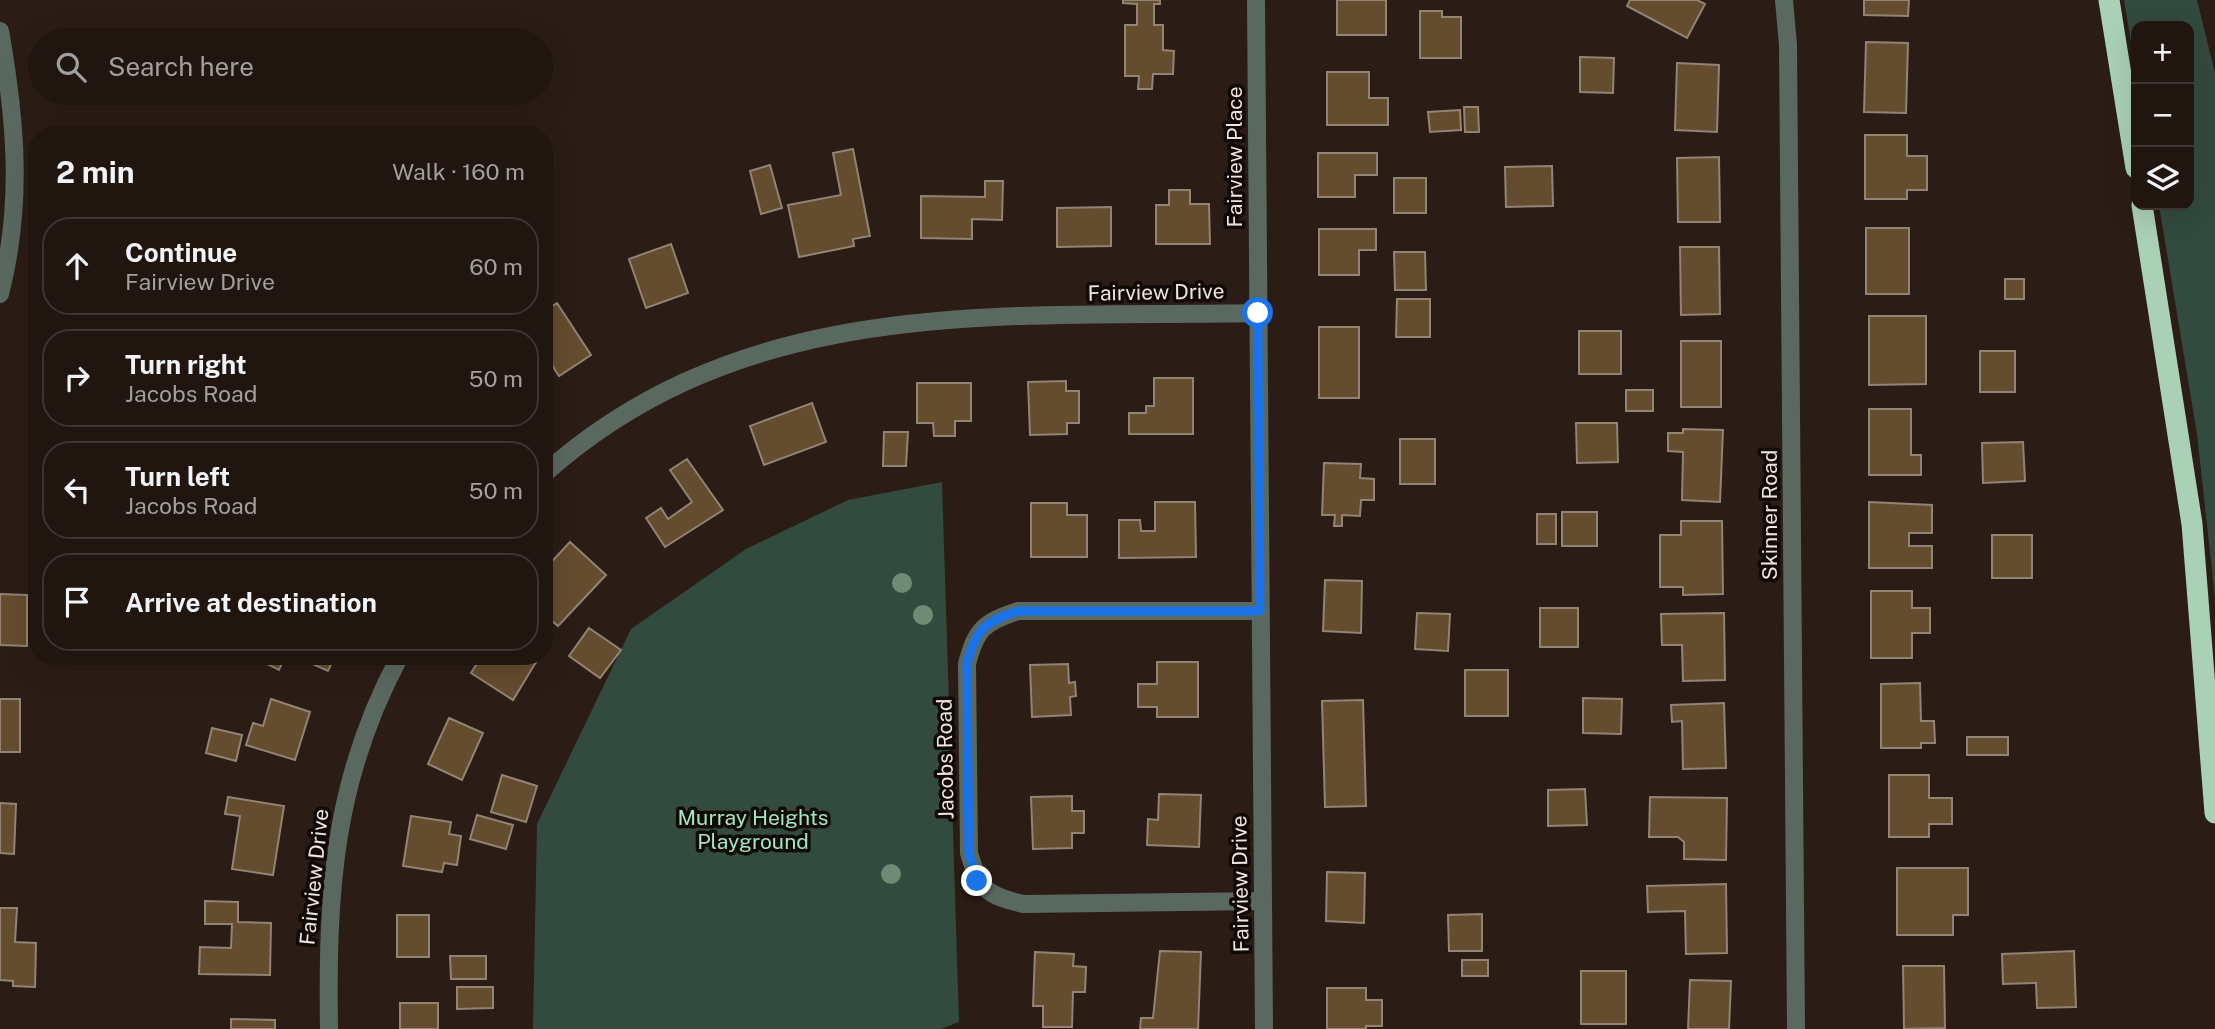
<!DOCTYPE html>
<meta charset="utf-8">
<style>
body{margin:0;font-family:"Public Sans",sans-serif;background:#291e19;color:#f1f3f6}
.controls{position:absolute;right:21px;top:21px;display:grid;overflow:hidden;border-radius:14px;box-shadow:0 7px 28px #0002}
.controls button{width:63px;height:63px;display:grid;place-items:center;padding:0;border:0;border-bottom:2px solid #3e3430;background:#211510;color:#f1f3f6;font:35px sans-serif}
.stop{position:absolute;width:21px;height:21px;margin:-16px;border:5px solid #1a73e8;border-radius:50%;background:#fff}
.stop.end{background:#1a73e8;border-color:#fff;box-shadow:0 2px 7px #0008}
.list{margin:0;padding:0;list-style:none}
h2{display:flex;justify-content:space-between;align-items:center;height:91px;margin:0;padding:0 28px;font-size:30px}
h2 small{font-size:23px;font-weight:400;color:#a29f9f}
.list li{display:grid;grid-template-columns:46px 1fr auto;gap:21px;align-items:center;box-sizing:border-box;height:98px;margin:0 14px 14px;padding:0 14px;border:2px solid #3e3430;border-radius:28px}
.list b{display:block;font-size:26px;white-space:nowrap}
.list p{margin:0;font-size:23px;white-space:nowrap;color:#a29f9f}
.list em{font-size:23px;font-style:normal;color:#a29f9f}
.icon{flex:none;width:38px;height:38px;fill:none;stroke:currentColor;stroke-width:2;stroke-linecap:round;stroke-linejoin:round}
.map{position:relative;flex:none;width:2215px;height:1029px;overflow:hidden}
.search{position:absolute;background:#211510;box-shadow:0 7px 28px #0002;left:28px;top:28px;width:525px;height:77px;display:flex;align-items:center;gap:18px;box-sizing:border-box;padding:0 24px;border-radius:38px;color:#a29f9f;font-size:26px}
.panel{position:absolute;background:#211510;box-shadow:0 7px 28px #0002;left:28px;top:126px;width:525px;height:539px;border-radius:28px}
.map>svg:first-child{display:block}
.green{fill:#324b3e}
.building{fill:#644c2f;stroke:#918474;stroke-width:2}
.lines{fill:none;stroke-linecap:round;stroke-linejoin:round}
.street{stroke:#5a695f;stroke-width:18}
.highway{stroke:#aad0b6;stroke-width:21}
.tree{fill:#6d8b75}
.route{stroke:#1a73e8;stroke-width:9}
.labels{text-anchor:middle;dominant-baseline:central;stroke-width:7;stroke-linejoin:round;paint-order:stroke}
.street-label{font-size:21px;fill:#f0e4e0;stroke:#100906}
.park-label{font-size:21px;fill:#a2e6c3;stroke:#100906}
</style>
<div class="map">
<svg width="2215" height="1029" viewBox="0 0 2215 1029">
<rect width="100%" height="100%" fill="#2c1c16"/>
<path class="green" d="M2124,0H2197L2215,73V598L2197,434L2159,205H2189V26H2136V71Z
M942,482L959,1022L941,1029H533L537,824L631,629L746,549L848,500Z"/>
<path class="building" d="M1123,0H1160V4H1154V25H1163V50L1174,51L1173,74H1153L1152,89H1138L1139,76H1125V25H1137V4L1123,3Z
M1337,0H1386V35H1337Z
M1630,0H1697L1705,4L1687,38L1627,6Z
M1864,0H1909L1908,16L1864,15Z
M1420,11H1442V17H1461V58H1420Z
M1866,42L1908,43L1906,113L1864,112Z
M1580,57L1614,58L1613,93L1580,92Z
M1677,63L1719,65L1717,132L1675,130Z
M1327,72H1369V98H1388V125H1327Z
M1464,107H1478L1479,132H1465Z
M1460,110L1461,130L1430,132L1428,112Z
M1865,135H1907V156H1927V190H1907V199H1865Z
M853,149L870,236L853,239L854,246L799,257L788,205L841,195L833,153Z
M1318,153H1377V175H1355V197H1318Z
M1719,157L1720,222H1678L1677,158Z
M770,165L782,208L761,214L750,171Z
M1552,166L1553,206L1506,207L1505,167Z
M1394,178H1426V213H1394Z
M985,181H1003L1002,220L972,219V239L921,238V196L985,197Z
M1169,190H1190V204H1209L1210,244H1156V205H1169Z
M1111,207V246L1057,247V208Z
M1866,228H1909V294H1866Z
M1319,229H1376V250H1359V275H1319Z
M671,244L688,293L646,308L629,259Z
M1680,247H1719L1720,314L1681,315Z
M1394,252H1425L1426,290H1395Z
M2005,279H2024V299H2005Z
M1397,299H1430V337H1396Z
M557,303L591,355L559,376L550,362L544,366V311Z
M1869,316H1926V384L1869,385Z
M1319,327H1359V398H1319Z
M1579,331H1621V374H1579Z
M1681,341H1721V407H1681Z
M1980,351H2015V392H1980Z
M1154,378H1193V434H1129V413H1146V406H1154Z
M1066,381V391H1079V423H1067V434L1030,435L1028,382Z
M917,383H971V421H955V436H934L933,423H917Z
M1626,390H1653V411H1626Z
M812,403L826,442L764,465L750,426Z
M1869,409H1911V455H1921V475H1869Z
M1576,423H1617L1618,462L1577,463Z
M1683,429L1723,430L1720,502L1682,500L1683,452L1668,451V433H1683Z
M884,432H908L906,466H883Z
M1400,439H1435V484H1400Z
M2023,442L2025,481L1983,483L1982,443Z
M687,459L723,510L665,547L646,518L661,508L668,519L692,502L670,470Z
M1324,463L1361,464L1360,478L1374,479V500H1361L1360,516L1342,515V526H1334L1335,515H1322Z
M1155,502H1195L1196,557L1119,558V520H1140L1141,531H1155Z
M1869,502L1932,505V533H1909V546H1932V568H1869Z
M1031,503H1067V515H1087V557H1031Z
M1562,512H1597V546H1562Z
M1537,514H1556V544H1537Z
M1681,521H1722L1723,594L1683,595V587H1660V535H1681Z
M1992,535H2032V578H1992Z
M570,542L606,575L558,626L544,614V570Z
M1325,580L1362,581L1361,633L1323,631Z
M1871,591H1912V608H1930V633H1912V658H1871Z
M0,594L27,595V646L0,645Z
M1540,608H1578V647H1540Z
M1417,613L1450,614L1448,651L1415,649Z
M1724,613L1725,680L1683,681L1682,645H1662L1661,614Z
M589,628L621,650L600,678L569,656Z
M251,656H285L279,670Z
M295,656H335L328,671Z
M482,656H526L536,662L513,700L471,673Z
M1157,662H1198V717H1157V707H1138V684H1157Z
M1068,664L1069,683L1075,682L1076,696L1070,697L1071,715L1032,717L1030,665Z
M1465,670H1508V716H1465Z
M1920,683L1921,721H1934L1935,743H1921V748H1881V684Z
M1583,698L1622,699L1621,734L1583,733Z
M0,699H20V752H0Z
M271,699L310,712L295,760L246,745L253,723L263,726Z
M1363,700L1366,806L1325,807L1322,701Z
M1724,703L1726,768L1683,769L1682,721L1672,722L1671,705Z
M449,718L483,733L462,780L428,764Z
M212,728L242,735L236,761L206,753Z
M1967,737H2008V755H1967Z
M502,775L537,786L526,822L491,812Z
M1889,775H1929V798H1952V824H1929V837H1889Z
M1585,789L1587,825L1548,826V790Z
M1159,794L1201,795L1199,847L1147,845L1148,819L1158,820Z
M1072,796V811H1084V833H1072V848L1033,849L1031,797Z
M228,797L284,806L273,875L232,869L240,816L225,814Z
M1650,797L1727,798L1726,860L1684,859V842L1678,837H1649Z
M0,803L16,804L14,854L0,853Z
M477,815L513,825L506,849L470,839Z
M411,816L451,822L449,834L461,836L457,865L444,863L442,872L403,866Z
M1897,868H1968V915H1953V935H1897Z
M1327,872L1365,873L1364,923L1326,921Z
M1726,884L1727,953L1686,954L1685,911L1648,912L1647,886Z
M205,901L238,902V922L271,923L270,975L199,974L200,947L231,948L232,924H205Z
M0,908H17L15,942L36,943L35,987L13,986V981L0,980Z
M1482,914V951H1449L1448,915Z
M397,915H429V957H397Z
M1160,951L1201,952L1198,1029H1140L1141,1018H1153Z
M2074,951L2076,1007L2037,1008L2036,983L2003,984L2002,954Z
M1035,952L1074,954L1073,966L1086,967L1085,992H1073L1072,1027H1043V1006H1033Z
M450,956H486V979H451Z
M1462,960H1488V976H1462Z
M1903,966H1944L1945,1028L1904,1029Z
M1581,971H1626V1024H1581Z
M1690,980L1731,981L1729,1029H1688Z
M457,987H493V1008L457,1009Z
M1327,988H1366V1000H1382V1026H1366V1029H1327Z
M400,1003H438V1029H400Z
M231,1019L275,1020V1029H231Z"/>
<g class="lines">
<path class="street" d="M1256,0L1264,1029
M1784,0L1788,45L1796,1029
M0,31C16,121 23,204 0,294
M544,474C748,292 1004,318 1258,313
M1260,611H1018C984,622 976,629 967,664L969,853C980,890 986,895 1023,904L1263,901
M329,1029C327,892 333,780 400,656"/>
<path class="highway" d="M2109,0L2136,168
M2142,205L2192,524L2215,813"/>
</g>
<g class="tree">
<circle cx="902" cy="583" r="10"/>
<circle cx="923" cy="615" r="10"/>
<circle cx="891" cy="874" r="10"/>
</g>
<g class="lines">
<path class="route" d="M977,881L969,853L967,664C976,629 984,622 1018,611H1260L1258,313"/>
</g>
<g class="labels">
<g class="street-label">
<text transform="translate(1234 157) rotate(-90)">Fairview Place</text>
<text transform="translate(1156 292) rotate(-1)">Fairview Drive</text>
<text transform="translate(1769 515) rotate(-90)">Skinner Road</text>
<text transform="translate(945 759) rotate(-91)">Jacobs Road</text>
<text transform="translate(314 877) rotate(-84)">Fairview Drive</text>
<text transform="translate(1240 884) rotate(-91)">Fairview Drive</text>
</g>
<g class="park-label">
<text x="753" y="817">Murray Heights<tspan x="753" dy="24">Playground</tspan></text>
</g>
</g>
</svg>
<div class="controls">
<button>+</button>
<button>−</button>
<button><svg class="icon" aria-label="layers" viewBox="0 0 24 24"><path d="M12 4l9 5-9 5-9-5zM3 14l9 5 9-5"/></svg></button>
</div>
<div class="stop" style="left:1258px;top:313px"></div>
<div class="stop end" style="left:977px;top:881px"></div>
<div class="search"><svg class="icon" aria-label="search" viewBox="0 0 24 24"><circle cx="10" cy="10" r="6"/><path d="M15 15l6 6"/></svg>Search here</div>
<section class="panel">
<h2>2 min<small>Walk · 160 m</small></h2>
<ul class="list">
<li><svg class="icon" aria-label="ahead" viewBox="0 0 24 24"><path d="M12 20V5M6 11l6-6 6 6"/></svg><div><b>Continue</b><p>Fairview Drive</p></div><em>60 m</em></li>
<li><svg class="icon" aria-label="right" viewBox="0 0 24 24"><path d="M7 20v-9h11M14 6l5 5-5 5"/></svg><div><b>Turn right</b><p>Jacobs Road</p></div><em>50 m</em></li>
<li><svg class="icon" aria-label="left" viewBox="0 0 24 24"><path d="M17 20v-9H6M10 6l-5 5 5 5"/></svg><div><b>Turn left</b><p>Jacobs Road</p></div><em>50 m</em></li>
<li><svg class="icon" aria-label="arrive" viewBox="0 0 24 24"><path d="M6 21V4h12l-3 4 3 4H6"/></svg><div><b>Arrive at destination</b></div></li>
</ul>
</section>
</div>
